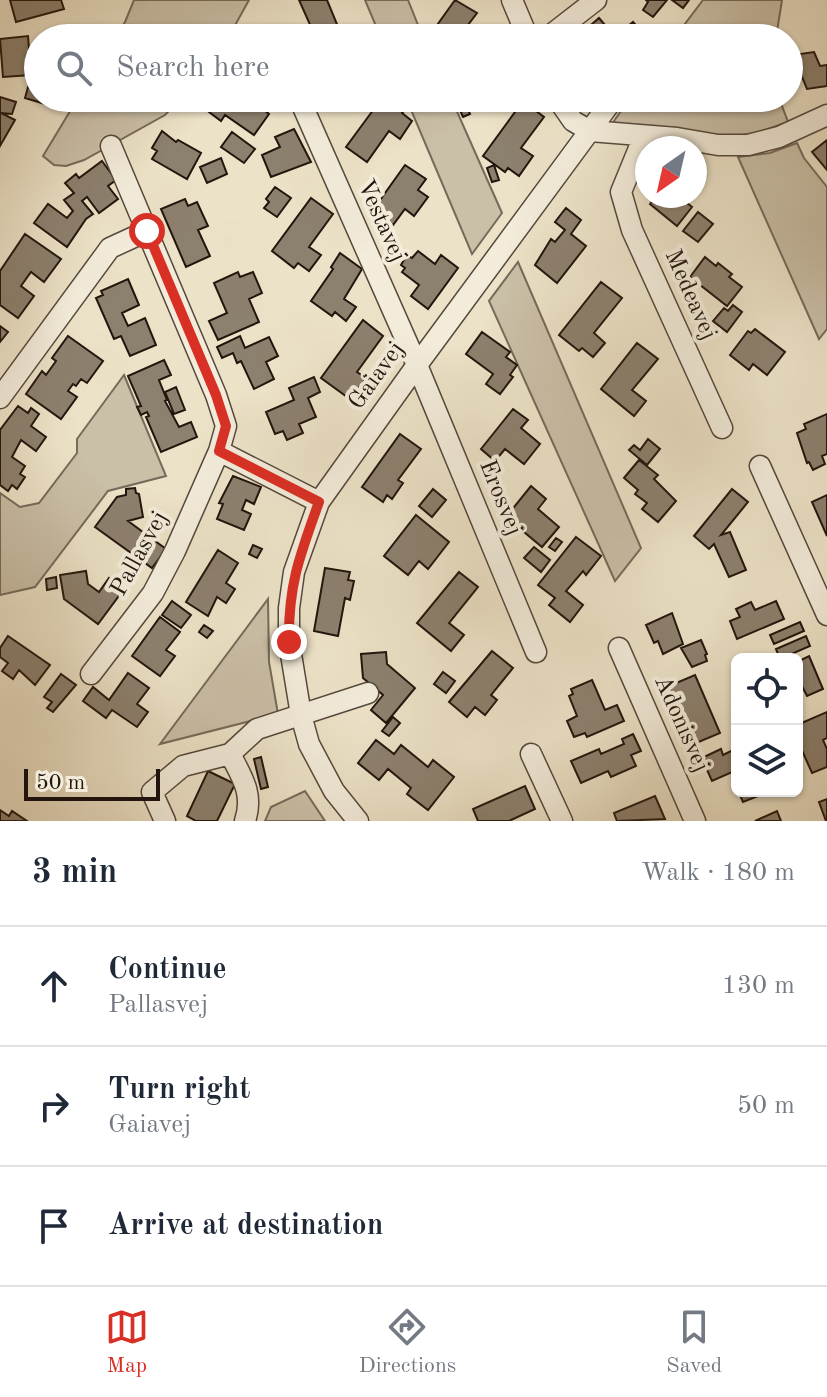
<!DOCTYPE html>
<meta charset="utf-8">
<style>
body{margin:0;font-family:"Old Standard TT",serif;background:#f6f6f7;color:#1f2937}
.controls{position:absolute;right:24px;bottom:24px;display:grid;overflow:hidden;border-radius:12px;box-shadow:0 2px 6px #0004}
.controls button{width:72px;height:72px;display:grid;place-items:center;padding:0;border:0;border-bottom:2px solid #e0e1e3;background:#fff;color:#1f2937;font:40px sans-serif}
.compass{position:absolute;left:635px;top:136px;width:72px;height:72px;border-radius:50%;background:#fff;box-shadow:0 2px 6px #0004;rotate:214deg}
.scale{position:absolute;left:24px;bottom:20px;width:136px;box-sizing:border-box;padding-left:8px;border:4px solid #23150d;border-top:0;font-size:22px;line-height:28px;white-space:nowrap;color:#23150d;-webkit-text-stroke:6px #f3ecdb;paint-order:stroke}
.stop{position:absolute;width:24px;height:24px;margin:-18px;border:6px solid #d93025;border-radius:50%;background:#fff}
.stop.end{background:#d93025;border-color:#fff;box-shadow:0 2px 8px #0008}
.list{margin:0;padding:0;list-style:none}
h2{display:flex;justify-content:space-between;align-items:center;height:104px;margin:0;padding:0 32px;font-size:34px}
h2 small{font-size:26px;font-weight:400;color:#747a83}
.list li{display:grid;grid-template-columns:52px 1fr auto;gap:24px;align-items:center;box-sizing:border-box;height:120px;padding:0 32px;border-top:2px solid #e0e1e3}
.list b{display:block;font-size:30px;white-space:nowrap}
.list p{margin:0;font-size:26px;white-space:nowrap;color:#747a83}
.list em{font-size:26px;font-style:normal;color:#747a83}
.icon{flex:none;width:44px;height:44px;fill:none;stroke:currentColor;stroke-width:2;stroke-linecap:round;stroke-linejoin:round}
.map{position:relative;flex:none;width:827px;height:821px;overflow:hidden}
.search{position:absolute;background:#fff;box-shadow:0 2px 6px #0004;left:24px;right:24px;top:24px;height:88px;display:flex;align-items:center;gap:20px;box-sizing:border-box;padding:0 28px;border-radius:44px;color:#747a83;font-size:30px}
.sheet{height:464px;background:#fff}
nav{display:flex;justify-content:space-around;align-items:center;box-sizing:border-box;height:112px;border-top:2px solid #e0e1e3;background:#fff;font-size:22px;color:#747a83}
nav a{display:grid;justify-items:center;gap:4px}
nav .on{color:#d93025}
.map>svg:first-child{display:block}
.green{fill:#cabfa7;stroke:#766a5a;stroke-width:2}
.building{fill:#8c806e;stroke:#23150d;stroke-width:2}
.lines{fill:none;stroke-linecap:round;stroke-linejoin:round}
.minor-casing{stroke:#55483c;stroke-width:23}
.minor{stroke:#f3ecdb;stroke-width:20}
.route{stroke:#d93025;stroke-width:10}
.labels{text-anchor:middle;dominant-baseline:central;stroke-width:8;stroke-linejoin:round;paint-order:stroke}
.street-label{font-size:24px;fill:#23150d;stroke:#f3ecdb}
</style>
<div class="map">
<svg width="827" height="821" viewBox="0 0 827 821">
<rect width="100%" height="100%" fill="#ece2c7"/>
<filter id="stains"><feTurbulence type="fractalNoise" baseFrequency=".0025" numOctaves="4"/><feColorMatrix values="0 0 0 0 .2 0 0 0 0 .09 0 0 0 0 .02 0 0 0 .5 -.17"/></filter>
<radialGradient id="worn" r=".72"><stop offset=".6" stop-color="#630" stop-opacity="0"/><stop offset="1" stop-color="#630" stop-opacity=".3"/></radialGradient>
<path class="green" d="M134,0H249L228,38H115L125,22Z
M365,0H408L418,25L409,38H381Z
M703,0H782L776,38H671L678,33Z
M78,98H181L165,115L84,160L66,166L54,165L43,156Z
M406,98H451L502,213L472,254Z
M608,98H779L788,122L756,133L726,137L671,127H640L612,124L623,108Z
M797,143L804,158L827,187V329L819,339L738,157L770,153Z
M518,262L641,548L615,581L489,301Z
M124,375L166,476L108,491L35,587L0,595V493L20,507L39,503L77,453V439Z
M268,599L269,662L278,714L160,744Z
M305,791L325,821H265L271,807Z"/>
<path class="building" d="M10,0H61L64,9L16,22Z
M299,0H327L341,34L330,38H316Z
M455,0L477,13L465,29L474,35L471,38H435L430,35Z
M646,0H667L653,17L643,10L648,2Z
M672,0H689L683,8Z
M599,18L615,37L633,22L647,38H576Z
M362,30L373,38H356Z
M28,36L31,75L3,77L0,39Z
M814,52L820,66L827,65V86L807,89L793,55Z
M28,87L38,91V98H47L45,104L25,98Z
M0,97L16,102L12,114L1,113L15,120L0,146Z
M218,98H249L269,114L254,135L225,115L221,121L209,112Z
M382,98L404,111L402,113L412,121L400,139L389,131L367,162L346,147Z
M461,98H485L480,105L471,98L468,103Z
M493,98H512L506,107Z
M523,101L544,117L521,148L533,156L519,176L508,168L505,172L483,156Z
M466,105L470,114L463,117L459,108Z
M294,129L311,162L271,177L262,155L280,147L275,137Z
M162,131L176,142L178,140L201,153L187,179L152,159L157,151L152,148Z
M232,132L255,149L244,163L221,147Z
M827,140V170L812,152Z
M221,158L227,174L207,183L200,167Z
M102,161L116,180L108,186L118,199L99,213L87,197L82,201L93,214L86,219L67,247L34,223L48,204L67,218L73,211L64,200L74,193L65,183L76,174L79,178Z
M405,165L426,179L418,190L428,197L414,216L405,209L393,225L373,210Z
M494,165L499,180L492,182L487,168Z
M275,187L291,198L277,217L264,208L269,202L266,199Z
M656,196H678L692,207L677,226L650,204Z
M311,198L333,214L309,247L321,255L309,271L298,263L294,268L272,251Z
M185,199L188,206L197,202L208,226L198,230L210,256L186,267L161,209Z
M566,208L581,220L571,234L586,246L557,283L535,265L551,239L555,242L565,230L555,222Z
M698,212L713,224L698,242L683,231Z
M25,234L61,259L44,282L31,272L21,286L34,296L18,318L0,305V271Z
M418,251L435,264L441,255L458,268L428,309L411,296L419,285L402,272L405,268L401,265L407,255L412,258Z
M340,253L362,269L344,299L356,307L346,321L335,312L332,316L311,301L333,269L331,267Z
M705,257L716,266L718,263L732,274L729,277L742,287L727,306L690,277Z
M238,272L240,277L253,272L262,293L249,299L259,322L218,340L209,321L227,313L214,283Z
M128,279L139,305L122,313L128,326L145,318L156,345L130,356L121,336L114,339L96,298L103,295L101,291Z
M601,282L622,298L594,333L605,343L593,357L582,348L579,351L559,335Z
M733,305L742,312L727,332L713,321L724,308L728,311Z
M363,320L383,336L357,372L366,378L350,399L321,378Z
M0,326L8,332L0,342Z
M755,329L785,352L767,375L753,364L749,370L730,355L748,331L751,333Z
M482,332L510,352L506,357L517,365L510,375L513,377L500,394L486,384L493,374L466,354Z
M68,336L103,361L87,383L81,379L76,386L73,384L68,391L77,397L61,419L26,394L42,371L46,375L56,361L52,358Z
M240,336L245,348L269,337L278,356L266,362L274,379L254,389L241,361L237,363L233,353L222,358L217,347Z
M637,343L658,359L632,390L646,401L634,416L601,389Z
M164,360L171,375L159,380L167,400L165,401L179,427L191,422L197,437L161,452L146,417L149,416L147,412L141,415L137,407L141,406L128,376Z
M314,377L320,392L308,398L316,417L299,424L303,433L287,440L283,431L275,434L266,412L294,400L289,388Z
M176,387L185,410L174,414L165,392Z
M18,406L28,413L31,408L39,414L31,426L46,437L36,451L21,440L12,457L25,466L20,474L25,477L17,489L12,485L8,491L0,485V430Z
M513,409L528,420L521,428L540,444L524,464L505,449L495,461L481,449Z
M827,414V454L822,456L825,464L813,470L809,462L807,463L797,433L806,429L804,424Z
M400,434L421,449L398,480L403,483L392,499L387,495L383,502L362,487Z
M648,439L660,449L647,465L629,450L634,445L640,450Z
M639,460L658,475L654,479L676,501L658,522L642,509L647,503L635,494L638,490L624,478Z
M233,476L261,487L254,504L246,500L242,510L251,514L244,530L217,519L223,504L219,503Z
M531,486L546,499L538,509L559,527L542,547L506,517Z
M135,488L136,493L139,494L143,517L128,521L166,549L152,568L95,527L117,497L126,495V489Z
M433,489L446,500L432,517L419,506Z
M732,489L748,502L721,535L730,532L746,570L729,577L714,544L709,549L694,536Z
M827,495V536L812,502Z
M416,515L449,542L428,569L419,561L408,575L384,556Z
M576,537L601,556L586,575L583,571L566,591L583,605L570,622L549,605L555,598L538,585Z
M556,538L562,542L555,551L549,547Z
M253,545L262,549L257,558L249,554Z
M534,547L550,560L541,572L524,558Z
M218,550L238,563L226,583L235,589L226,603L217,597L208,616L186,602Z
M325,568L350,572L348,580L354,581L350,600L345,598L338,636L314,631Z
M86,571L88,584L99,592L109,578L124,589L98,624L64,599L60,575Z
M459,572L478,587L449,623L464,635L451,651L417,623Z
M56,577L57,588L47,590L46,579Z
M172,601L191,615L181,628L162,615Z
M776,601L784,619L737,639L730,621L740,617L736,609L751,602L755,610Z
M672,613L683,644L663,654L658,641L654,643L646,625Z
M160,617L180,632L166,650L175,656L160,676L132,656Z
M800,622L804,631L774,644L770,635Z
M204,625L213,631L207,638L199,632Z
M8,636L50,665L35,685L19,670L13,679L2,671L8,663L0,657V648Z
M806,636L810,646L780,659L776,649Z
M701,640L707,654L705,655L707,661L692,667L681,648Z
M492,651L513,668L491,695L497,700L485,715L475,707L467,717L449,702Z
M386,652L387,664L415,688L386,723L371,710L383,695L363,678L361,654Z
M809,656L823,689L807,696L802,686L797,688V662Z
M443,672L455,681L446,693L434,684Z
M128,673L149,688L137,704L148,712L137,727L112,710L106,718L83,701L93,687L109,700Z
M61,674L76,685L53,712L47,708L52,702L44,697Z
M695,675L720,733L694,744L669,686Z
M592,680L605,710L617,705L624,721L587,737L585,733L574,737L567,721L577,716L569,696L573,694L571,689Z
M827,712V738L823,740L827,749V767L812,773L797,739V725Z
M393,717L400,723L389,736L382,731Z
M633,734L641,751L631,755L636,766L611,777L608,771L581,783L571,761L599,749L601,754L624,744L622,739Z
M376,740L394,754L401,745L428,767L433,760L454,777L428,810L407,794L411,788L388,769L379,780L358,763Z
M737,748V783L732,772L712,781L704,763L707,762L704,757L721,749L723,755Z
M261,757L268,787L261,789L254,759Z
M208,771L235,784L217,821H196L187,816Z
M525,786L535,809L509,821H478L473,809Z
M738,791H768V792L743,802Z
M655,796L665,819L617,821L614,813Z
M827,799V821H826L819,802Z
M0,810L9,816L12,811L27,821H0Z
M777,811L781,821H755Z"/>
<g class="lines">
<g class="minor-casing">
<path id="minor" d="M512,0L528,38
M547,38L596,0
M299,98L417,365L536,652
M557,98L573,121L590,131L677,138L718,145H748L779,137L827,115
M644,136L621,192L632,230L722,428
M0,398L110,248L147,231
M219,451L319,502
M760,466L827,615
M619,648L695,821
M91,674L153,593L175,551L219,451L226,426L216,395L111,146
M230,754C242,777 254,794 245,821
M531,754L562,821
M165,821L152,792L183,766L230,754L257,729L368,693
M358,821L334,791L309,744L301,715L289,642V608L294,572L319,502L417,365L608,106"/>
</g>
<use href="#minor" class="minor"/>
</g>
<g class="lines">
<path class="route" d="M147,231L216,395L226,426L219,451L319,502C300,555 288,585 289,642"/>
</g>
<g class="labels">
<g class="street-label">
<text transform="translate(381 221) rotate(66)">Vestavej</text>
<text transform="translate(690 295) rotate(66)">Medeavej</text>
<text transform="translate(377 376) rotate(-54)">Gaiavej</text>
<text transform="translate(500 498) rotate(68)">Erosvej</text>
<text transform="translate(140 554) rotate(-61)">Pallasvej</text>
<text transform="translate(681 724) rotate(66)">Adonisvej</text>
</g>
</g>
<rect width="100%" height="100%" filter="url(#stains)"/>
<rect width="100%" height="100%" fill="url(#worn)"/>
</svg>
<div class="controls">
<button><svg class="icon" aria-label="locate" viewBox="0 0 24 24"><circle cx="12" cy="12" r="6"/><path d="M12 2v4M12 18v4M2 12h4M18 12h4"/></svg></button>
<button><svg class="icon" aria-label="layers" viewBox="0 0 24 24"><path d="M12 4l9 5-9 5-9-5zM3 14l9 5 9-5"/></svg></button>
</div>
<svg class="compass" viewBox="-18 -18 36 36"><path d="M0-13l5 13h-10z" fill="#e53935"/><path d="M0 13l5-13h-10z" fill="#747a83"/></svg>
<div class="scale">50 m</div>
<div class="stop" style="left:147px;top:231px"></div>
<div class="stop end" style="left:289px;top:642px"></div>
<div class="search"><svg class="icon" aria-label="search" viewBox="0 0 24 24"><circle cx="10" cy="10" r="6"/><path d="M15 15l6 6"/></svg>Search here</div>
</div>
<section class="sheet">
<h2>3 min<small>Walk · 180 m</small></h2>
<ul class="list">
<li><svg class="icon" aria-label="ahead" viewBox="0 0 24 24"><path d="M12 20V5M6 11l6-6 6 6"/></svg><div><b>Continue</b><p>Pallasvej</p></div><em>130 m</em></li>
<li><svg class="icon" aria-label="right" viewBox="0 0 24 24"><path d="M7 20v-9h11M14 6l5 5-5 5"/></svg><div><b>Turn right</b><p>Gaiavej</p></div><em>50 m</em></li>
<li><svg class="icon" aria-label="arrive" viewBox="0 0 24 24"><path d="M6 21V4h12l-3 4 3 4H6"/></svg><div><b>Arrive at destination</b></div></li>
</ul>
</section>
<nav>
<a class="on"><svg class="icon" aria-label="map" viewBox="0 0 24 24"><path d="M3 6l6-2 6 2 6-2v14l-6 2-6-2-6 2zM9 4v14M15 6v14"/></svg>Map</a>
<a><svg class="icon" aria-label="directions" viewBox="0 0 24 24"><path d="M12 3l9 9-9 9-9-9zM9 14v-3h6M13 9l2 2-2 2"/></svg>Directions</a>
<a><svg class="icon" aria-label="saved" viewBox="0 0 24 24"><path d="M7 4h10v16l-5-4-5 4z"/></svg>Saved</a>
</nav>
